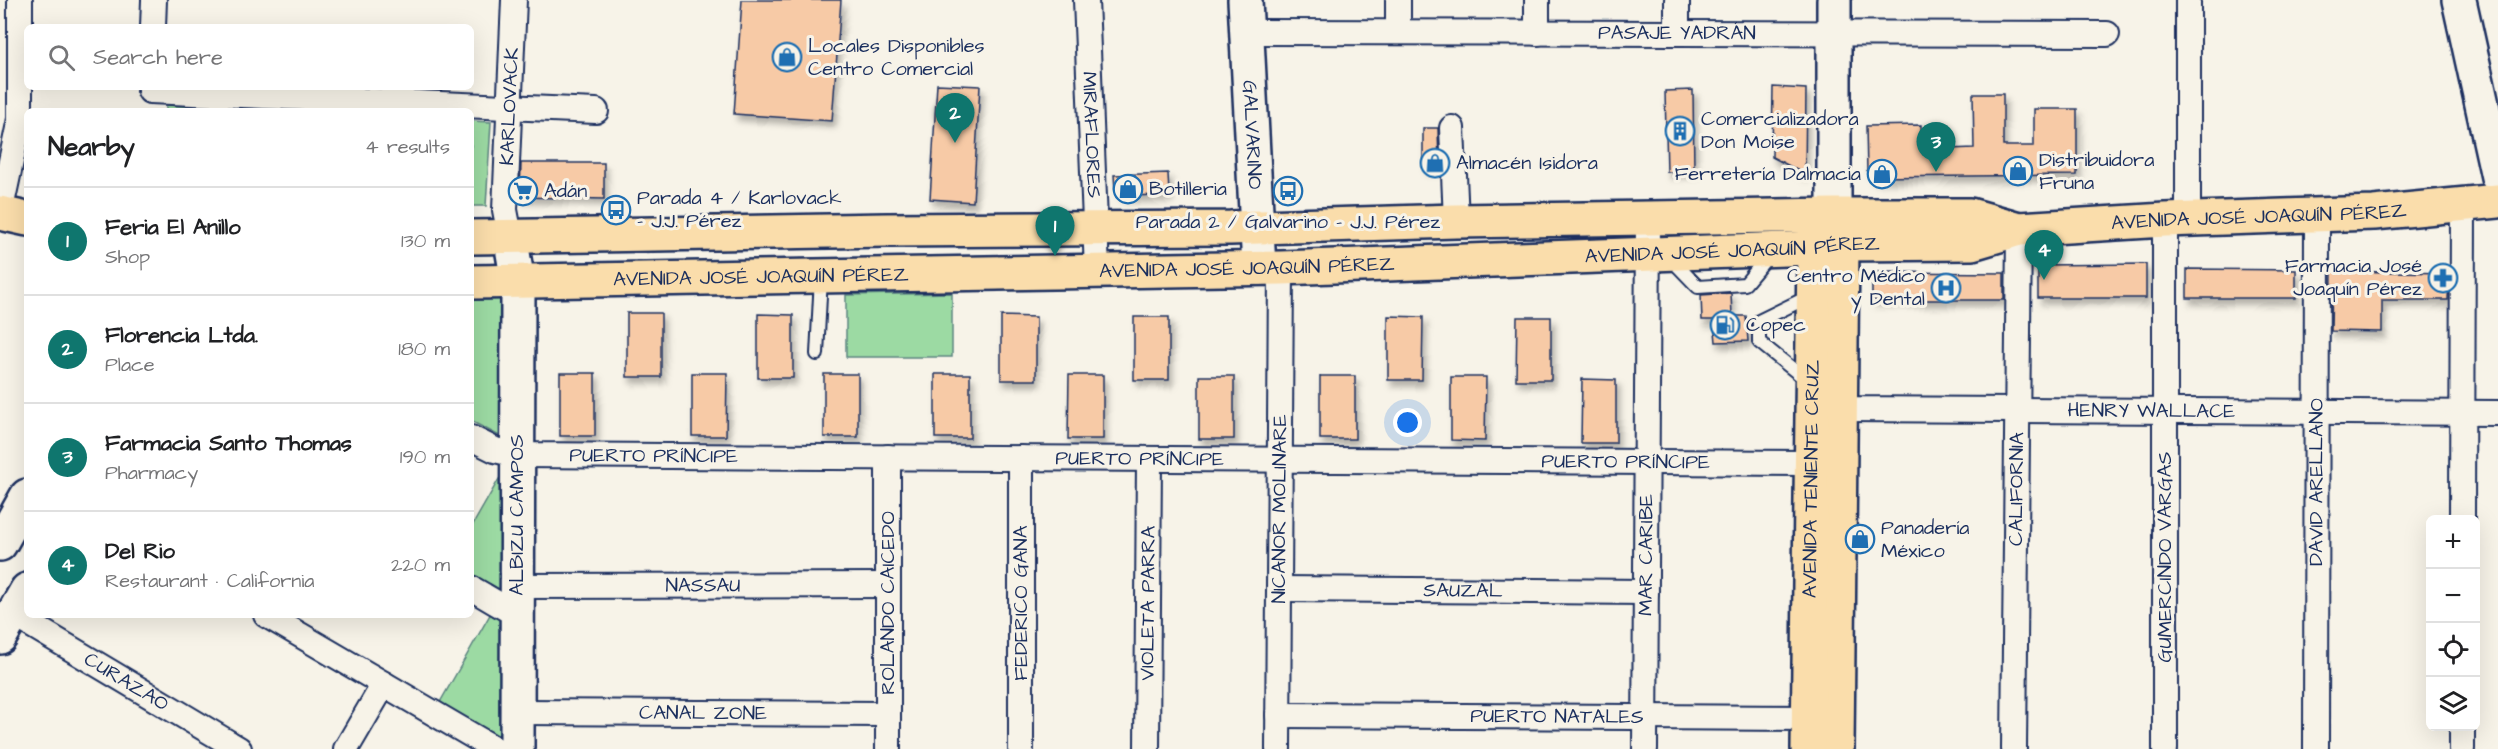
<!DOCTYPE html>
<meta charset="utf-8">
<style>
body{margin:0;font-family:"Architects Daughter",sans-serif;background:#f2f2f2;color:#202124}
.controls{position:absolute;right:18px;bottom:18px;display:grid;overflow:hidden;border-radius:9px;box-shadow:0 6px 24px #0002}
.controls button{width:54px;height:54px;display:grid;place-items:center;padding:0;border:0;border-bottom:2px solid #e0e0e0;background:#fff;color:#202124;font:30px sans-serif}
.you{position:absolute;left:1408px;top:423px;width:21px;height:21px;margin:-15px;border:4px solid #fff;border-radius:50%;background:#1a73e8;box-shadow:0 0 0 9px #1a73e833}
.badge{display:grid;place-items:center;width:39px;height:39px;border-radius:50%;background:#0f766e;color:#fff;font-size:20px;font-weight:700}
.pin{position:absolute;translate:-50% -50px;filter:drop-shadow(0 2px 3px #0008)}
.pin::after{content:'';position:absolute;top:32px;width:21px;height:18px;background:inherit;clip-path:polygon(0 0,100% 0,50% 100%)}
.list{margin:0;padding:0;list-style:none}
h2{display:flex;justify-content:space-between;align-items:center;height:78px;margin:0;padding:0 24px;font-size:26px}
h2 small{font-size:20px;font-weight:400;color:#757577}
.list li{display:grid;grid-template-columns:39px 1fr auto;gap:18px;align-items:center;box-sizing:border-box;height:108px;padding:0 24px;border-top:2px solid #e0e0e0}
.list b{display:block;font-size:22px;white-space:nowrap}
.list p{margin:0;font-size:20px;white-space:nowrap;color:#757577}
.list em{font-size:20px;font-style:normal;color:#757577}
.icon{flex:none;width:33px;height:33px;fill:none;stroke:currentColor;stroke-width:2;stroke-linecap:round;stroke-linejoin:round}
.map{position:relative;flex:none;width:2498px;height:749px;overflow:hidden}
.search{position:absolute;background:#fff;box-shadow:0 6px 24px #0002;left:24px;top:24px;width:450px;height:66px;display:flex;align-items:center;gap:15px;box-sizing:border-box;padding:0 21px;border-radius:9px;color:#757577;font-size:22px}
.panel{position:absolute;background:#fff;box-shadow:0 6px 24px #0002;left:24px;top:108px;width:450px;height:510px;border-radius:9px}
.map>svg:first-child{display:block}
.green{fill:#9cdaa3;stroke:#5c8480;stroke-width:1.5}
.building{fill:#f7caa6;stroke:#1b2f5e;stroke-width:1.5;filter:url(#shadow)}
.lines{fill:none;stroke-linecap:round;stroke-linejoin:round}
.lane-casing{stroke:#1b2f5e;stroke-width:16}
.street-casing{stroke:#1b2f5e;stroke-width:28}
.secondary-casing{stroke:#1b2f5e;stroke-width:38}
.primary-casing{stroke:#1b2f5e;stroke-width:38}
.lane{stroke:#f7f3e8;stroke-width:12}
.street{stroke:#f7f3e8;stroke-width:24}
.secondary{stroke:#f7f3e8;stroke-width:33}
.primary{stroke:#faddab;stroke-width:33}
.labels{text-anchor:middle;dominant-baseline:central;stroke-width:6;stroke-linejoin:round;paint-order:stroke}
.street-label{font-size:20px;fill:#1b2f5e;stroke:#f7f3e8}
.poi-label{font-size:20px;fill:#1b2f5e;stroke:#f7f3e8;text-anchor:start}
</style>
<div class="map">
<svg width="2498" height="749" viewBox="0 0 2498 749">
<defs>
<filter id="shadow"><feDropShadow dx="3.5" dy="6" stdDeviation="3" flood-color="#0004"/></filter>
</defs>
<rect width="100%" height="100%" fill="#f7f3e8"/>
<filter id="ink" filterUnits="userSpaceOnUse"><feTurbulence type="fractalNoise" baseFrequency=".0167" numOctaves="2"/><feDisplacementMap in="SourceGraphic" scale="12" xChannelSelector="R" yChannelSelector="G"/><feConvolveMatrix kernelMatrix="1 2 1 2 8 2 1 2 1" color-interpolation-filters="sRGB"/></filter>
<g filter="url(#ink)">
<path class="green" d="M166,105L274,111H166Z
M471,121L491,122L486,206H471Z
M952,293V357H846V295Z
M504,294L507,440L471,421V295Z
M499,479L503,595L471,578V528Z
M491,613L506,619L503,739L439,704Z"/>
<path class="building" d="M742,0H841L832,121L734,114Z
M937,84L980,86L973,202L930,199Z
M1773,87L1806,89L1805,174L1772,157Z
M1693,90L1694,171L1667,172L1665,91Z
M1973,94H2003V146H2034V109H2077V175L1871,177L1867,171L1866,126L1921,125L1922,150L1974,148Z
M1423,128H1438L1439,168H1423Z
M521,163H604V199L520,197Z
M1168,173L1169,195L1122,196L1115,190L1114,175Z
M2146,264V298H2038V265Z
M2187,269L2296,270V298H2187Z
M2332,271L2449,273L2448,300H2382V332L2331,331Z
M1872,272L2004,273V300H1872Z
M1731,293L1732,316H1746L1748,341L1716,342L1714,320H1702L1701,295Z
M627,313H661V377H627Z
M758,314L793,315V378H758Z
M1001,316L1036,317V380H1001Z
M1388,316L1423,317L1422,380H1388Z
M1134,317H1169V380H1134Z
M1517,317H1551V380H1516Z
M560,373H595V436H560Z
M692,373H727L726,436H692Z
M824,374H858V437H824Z
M935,374H970V438H935Z
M1069,375H1103V439H1068Z
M1199,376H1234V439H1199Z
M1320,376H1355V439H1320Z
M1451,377H1486L1485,441L1451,440Z
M1582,379L1616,380V443H1581Z"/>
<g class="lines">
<g class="lane-casing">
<path id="lane" d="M1670,258L1698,287L1745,284L1769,255
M817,354L821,277
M1809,382L1759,342V321L1810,296"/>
</g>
<g class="street-casing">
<g id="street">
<path id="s1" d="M1086,0L1097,271"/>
<path d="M1537,0V33"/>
<path d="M153,27L154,0"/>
<path id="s2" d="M1247,32L2107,34"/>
<path d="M1398,32V0"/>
<path d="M1677,33V0"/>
<path d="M150,91L596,111"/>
<path d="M1452,128L1456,221"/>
<path d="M0,213L20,119V0"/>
<path d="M2188,219V0"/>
<path id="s3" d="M510,236L505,210L514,0"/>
<path id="s4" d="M1829,399L1841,409L2498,413"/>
<path id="s5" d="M471,438L495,450L517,455L1812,463"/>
<path d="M888,457V749"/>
<path d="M1021,458V749"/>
<path d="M2462,520L2463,206"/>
<path id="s6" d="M517,586L888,585"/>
<path d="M471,588L517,615"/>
<path id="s7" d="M1279,589L1646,592"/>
<path id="s8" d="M13,614L239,749"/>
<path d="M266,615L495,749"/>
<path id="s9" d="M517,712L888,714"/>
<path id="s10" d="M1278,715L1825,718"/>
<path d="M2462,726V749"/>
<path d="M346,749L384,684"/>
<path id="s11" d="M1147,749L1149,459"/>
<path id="s12" d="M1278,749L1281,268"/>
<path id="s13" d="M1645,749L1648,218"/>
<path id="s14" d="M2014,749L2019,229"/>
<path d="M2165,749V220"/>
<path id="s15" d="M2316,749L2317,215"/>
</g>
</g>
<g class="secondary-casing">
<g id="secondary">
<path id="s16" d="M1245,0L1259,268"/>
<path d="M1834,0V215"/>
<path d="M2459,0L2498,177"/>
<path d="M510,236L518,282L517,749"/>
<path d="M0,544L27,496"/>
<path d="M0,637L27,590"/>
</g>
</g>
<g class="primary-casing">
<g id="primary">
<path d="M0,213L27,219"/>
<path d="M1836,222L1842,244L1837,749"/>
<path d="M471,237L887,230L1230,228L1456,221L1834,215H1970L2019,229"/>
<path id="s17" d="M471,282L1281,268L1814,248L1842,244L1972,243L2019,229L2165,220L2374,213L2498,201"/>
<path id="s18" d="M1808,749L1814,248L1826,229"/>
</g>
</g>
<use href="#lane" class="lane"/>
<use href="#street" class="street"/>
<use href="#secondary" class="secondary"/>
<use href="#primary" class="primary"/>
</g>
</g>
<defs>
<g id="shop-ring" transform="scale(1.5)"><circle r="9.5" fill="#f7f3e8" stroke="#1f6fb2" stroke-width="1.5"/><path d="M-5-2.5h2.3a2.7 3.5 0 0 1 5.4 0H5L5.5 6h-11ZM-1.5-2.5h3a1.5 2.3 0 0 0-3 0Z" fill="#1f6fb2"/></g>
<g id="building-ring" transform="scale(1.5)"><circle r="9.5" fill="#f7f3e8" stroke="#1f6fb2" stroke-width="1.5"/><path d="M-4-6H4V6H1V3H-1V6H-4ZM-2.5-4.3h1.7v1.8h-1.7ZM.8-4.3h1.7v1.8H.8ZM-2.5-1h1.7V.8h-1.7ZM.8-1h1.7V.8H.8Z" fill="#1f6fb2"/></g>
<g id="supermarket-ring" transform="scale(1.5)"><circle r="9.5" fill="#f7f3e8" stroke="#1f6fb2" stroke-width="1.5"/><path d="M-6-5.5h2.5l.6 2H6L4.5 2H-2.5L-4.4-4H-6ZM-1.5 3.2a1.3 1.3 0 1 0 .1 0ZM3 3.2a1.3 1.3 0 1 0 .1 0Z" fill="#1f6fb2"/></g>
<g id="bus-ring" transform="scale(1.5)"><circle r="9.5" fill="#f7f3e8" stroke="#1f6fb2" stroke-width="1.5"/><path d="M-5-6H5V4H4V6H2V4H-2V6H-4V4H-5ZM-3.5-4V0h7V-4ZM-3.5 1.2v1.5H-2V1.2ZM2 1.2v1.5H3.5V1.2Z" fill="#1f6fb2"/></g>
<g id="pharmacy-ring" transform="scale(1.5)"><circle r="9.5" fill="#f7f3e8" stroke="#1f6fb2" stroke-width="1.5"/><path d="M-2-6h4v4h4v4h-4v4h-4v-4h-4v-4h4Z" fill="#1f6fb2"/></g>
<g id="hospital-ring" transform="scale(1.5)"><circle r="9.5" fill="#f7f3e8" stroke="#1f6fb2" stroke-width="1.5"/><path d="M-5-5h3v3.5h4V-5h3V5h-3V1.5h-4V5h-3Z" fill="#1f6fb2"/></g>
<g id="fuel-ring" transform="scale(1.5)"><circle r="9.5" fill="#f7f3e8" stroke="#1f6fb2" stroke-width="1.5"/><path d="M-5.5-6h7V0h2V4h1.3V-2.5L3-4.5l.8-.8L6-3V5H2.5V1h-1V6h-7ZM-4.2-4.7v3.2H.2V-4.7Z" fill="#1f6fb2"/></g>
</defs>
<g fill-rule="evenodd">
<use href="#shop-ring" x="787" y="57"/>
<use href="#building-ring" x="1680" y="131"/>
<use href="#shop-ring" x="1435" y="163"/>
<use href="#shop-ring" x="2018" y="171"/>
<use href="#shop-ring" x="1882" y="174"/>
<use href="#shop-ring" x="1128" y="189"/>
<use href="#supermarket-ring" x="523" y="191"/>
<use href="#bus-ring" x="1288" y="191"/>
<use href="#bus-ring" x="616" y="210"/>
<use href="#pharmacy-ring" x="2443" y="278"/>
<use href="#hospital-ring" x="1946" y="288"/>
<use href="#fuel-ring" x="1725" y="325"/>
<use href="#shop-ring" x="1860" y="539"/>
</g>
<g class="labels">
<g class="street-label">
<text stroke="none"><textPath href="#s2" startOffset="430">PASAJE YADRÁN</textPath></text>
<text stroke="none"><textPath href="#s3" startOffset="130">KARLOVACK</textPath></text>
<text stroke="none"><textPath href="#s16" startOffset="135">GALVARINO</textPath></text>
<text stroke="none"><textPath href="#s1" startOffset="135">MIRAFLORES</textPath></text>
<text stroke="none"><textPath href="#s17" startOffset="1791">AVENIDA JOSÉ JOAQUÍN PÉREZ</textPath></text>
<text stroke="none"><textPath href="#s17" startOffset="1262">AVENIDA JOSÉ JOAQUÍN PÉREZ</textPath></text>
<text stroke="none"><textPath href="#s17" startOffset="776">AVENIDA JOSÉ JOAQUÍN PÉREZ</textPath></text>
<text stroke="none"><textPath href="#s17" startOffset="290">AVENIDA JOSÉ JOAQUÍN PÉREZ</textPath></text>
<text stroke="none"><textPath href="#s4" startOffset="326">HENRY WALLACE</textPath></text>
<text stroke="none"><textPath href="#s5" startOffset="186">PUERTO PRÍNCIPE</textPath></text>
<text stroke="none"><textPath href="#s5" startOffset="672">PUERTO PRÍNCIPE</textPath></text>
<text stroke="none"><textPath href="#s5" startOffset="1158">PUERTO PRÍNCIPE</textPath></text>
<text stroke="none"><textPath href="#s18" startOffset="270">AVENIDA TENIENTE CRUZ</textPath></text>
<text stroke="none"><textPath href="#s15" startOffset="267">DAVID ARELLANO</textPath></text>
<text stroke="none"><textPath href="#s14" startOffset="260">CALIFORNIA</textPath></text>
<text stroke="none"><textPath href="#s12" startOffset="240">NICANOR MOLINARE</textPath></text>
<text transform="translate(517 515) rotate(-90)">ALBIZU CAMPOS</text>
<text stroke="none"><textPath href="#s13" startOffset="194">MAR CARIBE</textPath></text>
<text transform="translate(2165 557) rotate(-90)">GUMERCINDO VARGAS</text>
<text stroke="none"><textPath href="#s6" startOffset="186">NASSAU</textPath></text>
<text stroke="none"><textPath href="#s7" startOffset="184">SAUZAL</textPath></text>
<text transform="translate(888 603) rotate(-90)">ROLANDO CAICEDO</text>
<text transform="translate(1021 603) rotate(-90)">FEDERICO GANA</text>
<text stroke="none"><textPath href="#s11" startOffset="146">VIOLETA PARRA</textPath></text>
<text stroke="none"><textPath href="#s8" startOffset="132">CURAZAO</textPath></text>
<text stroke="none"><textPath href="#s9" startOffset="186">CANAL ZONE</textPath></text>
<text stroke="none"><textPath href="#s10" startOffset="279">PUERTO NATALES</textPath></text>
</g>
<g class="poi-label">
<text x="808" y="46">Locales Disponibles<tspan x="808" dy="23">Centro Comercial</tspan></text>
<text x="1701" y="119">Comercializadora<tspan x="1701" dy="23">Don Moise</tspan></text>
<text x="2039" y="160">Distribuidora<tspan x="2039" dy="23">Fruna</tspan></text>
<text x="1456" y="163">Almacén Isidora</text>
<text x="1861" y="174" text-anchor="end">Ferretería Dalmacia</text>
<text x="1149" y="189">Botilleria</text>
<text x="544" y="191">Adán</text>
<text x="637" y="198">Parada 4 / Karlovack<tspan x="637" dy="23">- J.J. Pérez</tspan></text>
<text x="1288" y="222" text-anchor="middle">Parada 2 / Galvarino - J.J. Pérez</text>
<text x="2422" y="266" text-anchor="end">Farmacia José<tspan x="2422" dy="23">Joaquín Pérez</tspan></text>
<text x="1925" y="276" text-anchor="end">Centro Médico<tspan x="1925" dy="23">y Dental</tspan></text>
<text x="1746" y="325">Copec</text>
<text x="1881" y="528">Panadería<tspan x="1881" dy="23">México</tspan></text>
</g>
</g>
</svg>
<div class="controls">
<button>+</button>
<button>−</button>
<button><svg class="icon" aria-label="locate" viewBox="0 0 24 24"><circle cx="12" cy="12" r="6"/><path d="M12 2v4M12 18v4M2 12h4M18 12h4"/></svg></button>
<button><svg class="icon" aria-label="layers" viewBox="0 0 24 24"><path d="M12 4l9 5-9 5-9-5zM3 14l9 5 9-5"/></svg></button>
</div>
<div class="you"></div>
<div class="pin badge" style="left:1055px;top:256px">1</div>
<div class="pin badge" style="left:955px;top:143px">2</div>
<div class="pin badge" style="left:1936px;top:172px">3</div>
<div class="pin badge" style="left:2044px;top:280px">4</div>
<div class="search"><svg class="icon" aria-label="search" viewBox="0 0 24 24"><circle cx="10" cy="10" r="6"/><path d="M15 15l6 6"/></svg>Search here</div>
<section class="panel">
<h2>Nearby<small>4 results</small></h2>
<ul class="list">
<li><span class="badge">1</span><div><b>Feria El Anillo</b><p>Shop</p></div><em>130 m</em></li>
<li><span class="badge">2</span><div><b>Florencia Ltda.</b><p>Place</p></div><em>180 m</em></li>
<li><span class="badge">3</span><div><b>Farmacia Santo Thomas</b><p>Pharmacy</p></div><em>190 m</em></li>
<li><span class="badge">4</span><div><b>Del Rio</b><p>Restaurant · California</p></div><em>220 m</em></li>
</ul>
</section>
</div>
